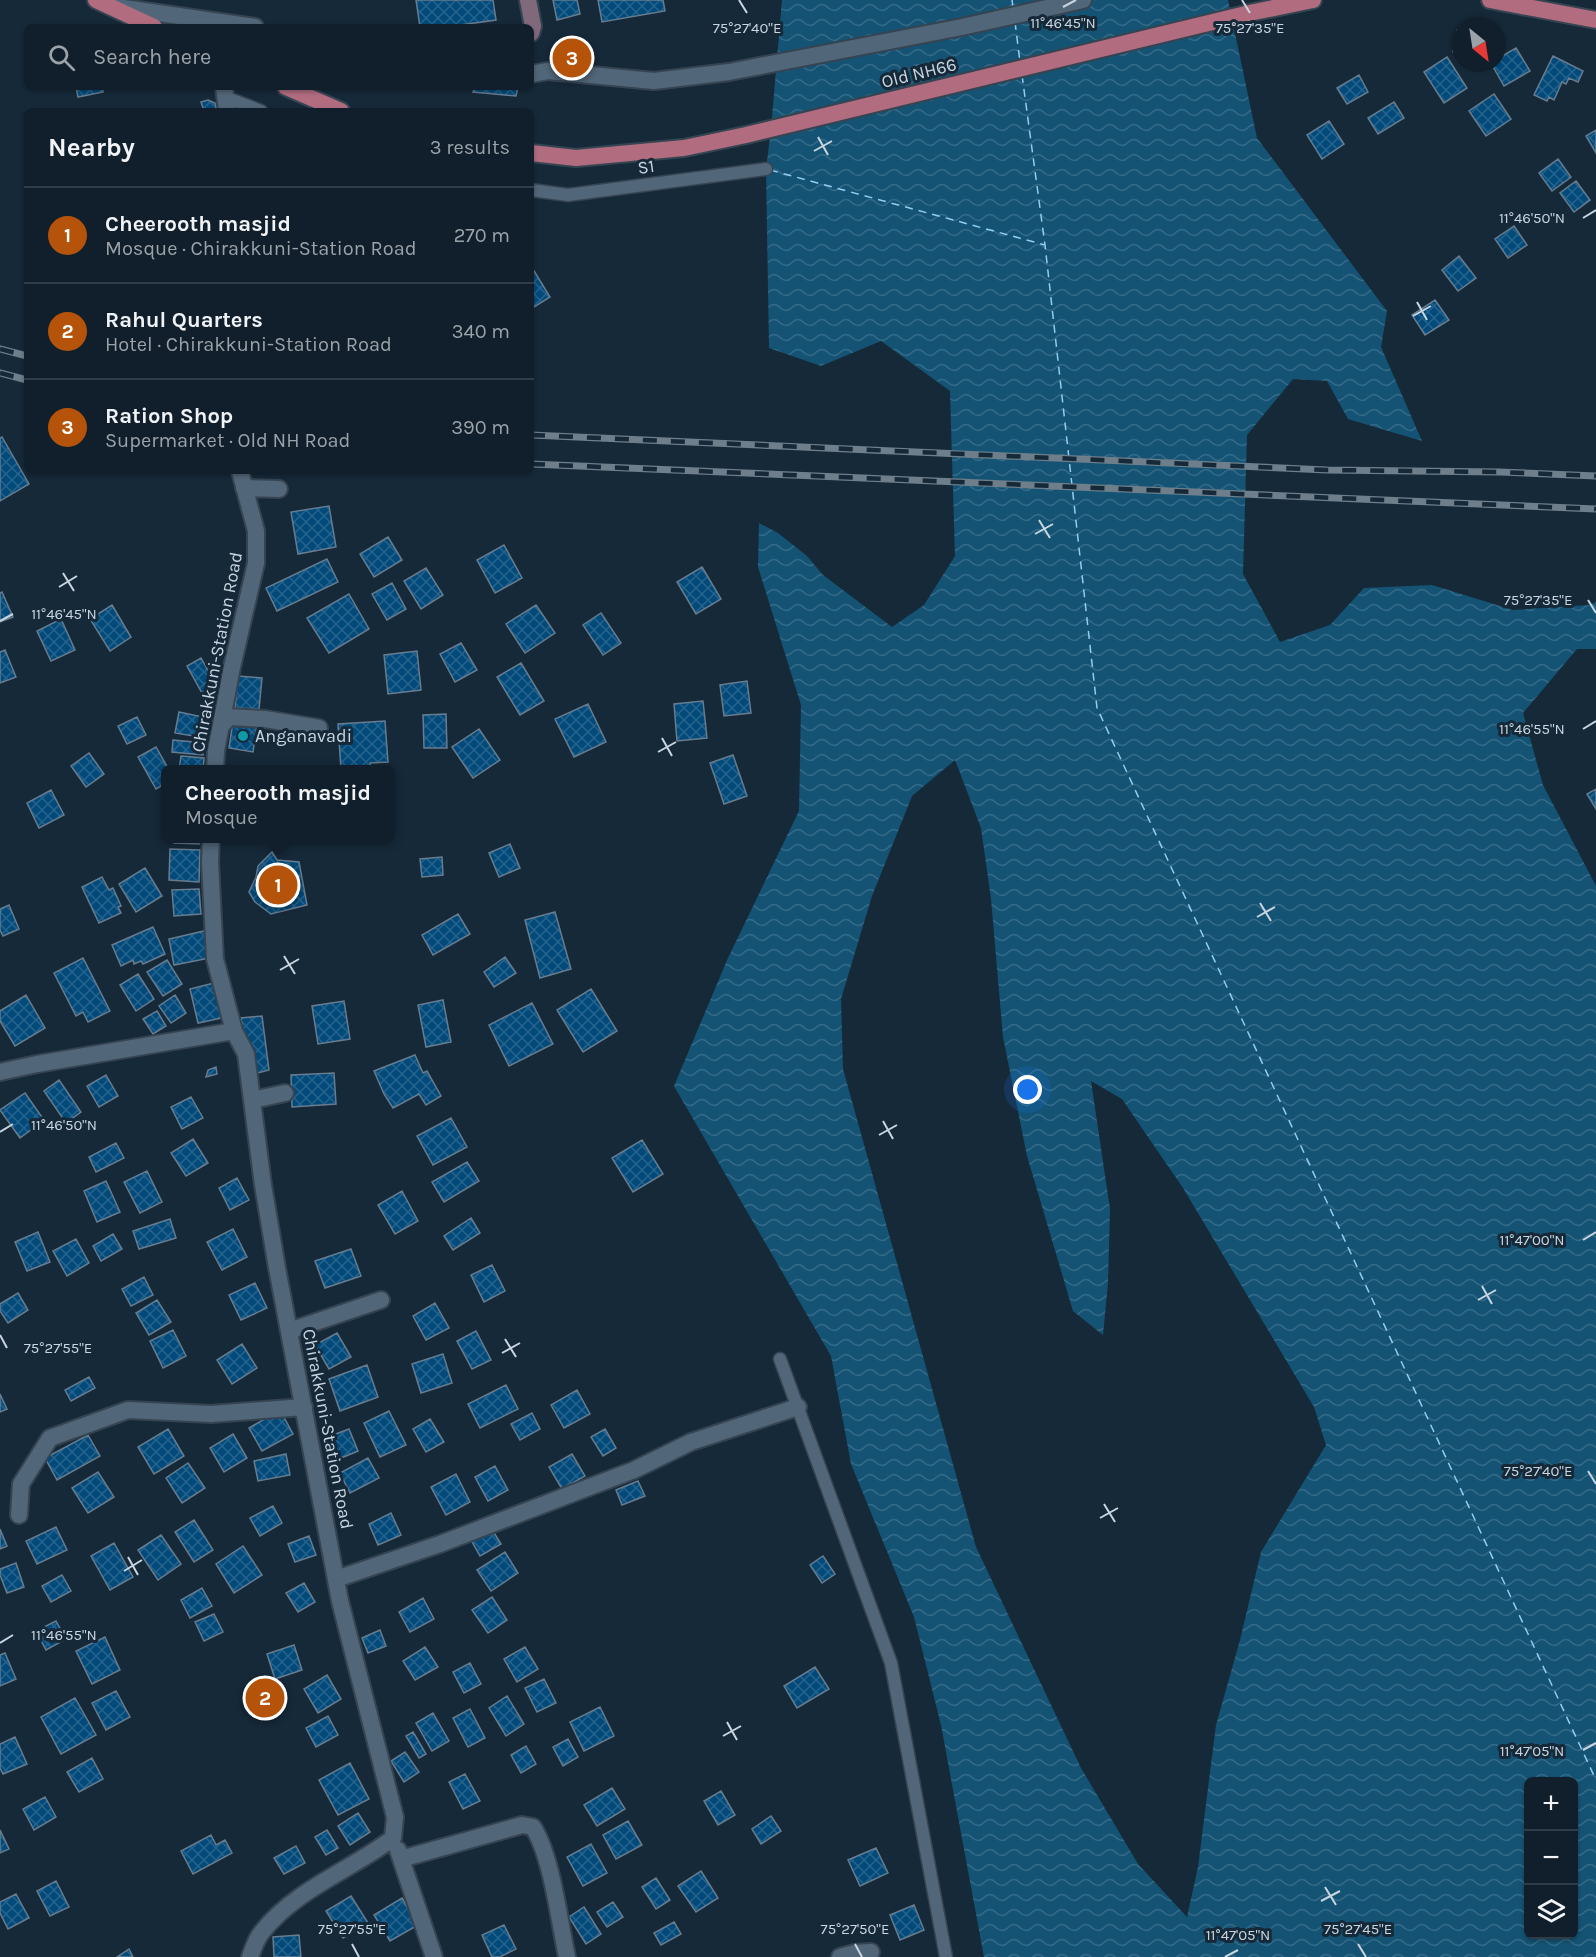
<!DOCTYPE html>
<meta charset="utf-8">
<style>
body{margin:0;font-family:Karla,sans-serif;background:#1e2c37;color:#f1f3f6}
.controls{position:absolute;right:18px;bottom:18px;display:grid;overflow:hidden;border-radius:9px;box-shadow:0 2px 4px #0004}
.controls button{width:54px;height:54px;display:grid;place-items:center;padding:0;border:0;border-bottom:2px solid #303d47;background:#101f2b;color:#f1f3f6;font:30px sans-serif}
.compass{position:absolute;left:1452px;top:18px;width:54px;height:54px;border-radius:50%;background:#101f2b;box-shadow:0 2px 4px #0004;rotate:150deg}
.you{position:absolute;left:1028px;top:1090px;width:21px;height:21px;margin:-15px;border:4px solid #fff;border-radius:50%;background:#1a73e8;box-shadow:0 0 0 9px #1a73e833}
.badge{display:grid;place-items:center;width:39px;height:39px;border-radius:50%;background:#b45309;color:#fff;font-size:20px;font-weight:700}
.pin{position:absolute;translate:-50% -50%;border:3px solid #fff;box-shadow:0 2px 6px #0006}
.popup{position:absolute;left:161px;top:765px;width:234px;height:78px;box-sizing:border-box;display:grid;place-content:center;border-radius:9px;background:#101f2b;filter:drop-shadow(0 2px 4px #0005);font-size:20px;white-space:nowrap;color:#9ca2a9}
.popup b{font-size:22px;color:#f1f3f6}
.popup::after{content:'';position:absolute;left:50%;top:100%;margin-left:-12px;border:12px solid transparent;border-top-color:#101f2b}
.list{margin:0;padding:0;list-style:none}
h2{display:flex;justify-content:space-between;align-items:center;height:78px;margin:0;padding:0 24px;font-size:26px}
h2 small{font-size:20px;font-weight:400;color:#9ca2a9}
.list li{display:grid;grid-template-columns:39px 1fr auto;gap:18px;align-items:center;box-sizing:border-box;height:96px;padding:0 24px;border-top:2px solid #303d47}
.list b{display:block;font-size:22px;white-space:nowrap}
.list p{margin:0;font-size:20px;white-space:nowrap;color:#9ca2a9}
.list em{font-size:20px;font-style:normal;color:#9ca2a9}
.icon{flex:none;width:33px;height:33px;fill:none;stroke:currentColor;stroke-width:2;stroke-linecap:round;stroke-linejoin:round}
.map{position:relative;flex:none;width:1596px;height:1957px;overflow:hidden}
.search{position:absolute;background:#101f2b;box-shadow:0 2px 4px #0004;left:24px;top:24px;width:510px;height:66px;display:flex;align-items:center;gap:15px;box-sizing:border-box;padding:0 21px;border-radius:9px;color:#9ca2a9;font-size:22px}
.panel{position:absolute;background:#101f2b;box-shadow:0 2px 4px #0004;left:24px;top:108px;width:510px;height:366px;border-radius:9px}
.map>svg:first-child{display:block}
.water{fill:url(#water-waves);fill-rule:evenodd}
.lines{fill:none;stroke-linecap:round;stroke-linejoin:round}
.ferry{stroke:#93cdf2;stroke-width:1.5;stroke-dasharray:8 6;stroke-linecap:butt}
.building{fill:url(#building-cross-hatch);stroke:#677c8f;stroke-width:1.5}
.service-casing{stroke:#364452;stroke-width:15}
.minor-casing{stroke:#364452;stroke-width:20}
.tertiary-casing{stroke:#364452;stroke-width:20}
.secondary-casing{stroke:#364452;stroke-width:20}
.primary-casing{stroke:#364452;stroke-width:20}
.service{stroke:#516678;stroke-width:12}
.minor{stroke:#516678;stroke-width:16}
.tertiary{stroke:#516678;stroke-width:16}
.secondary{stroke:#81697c;stroke-width:16}
.primary{stroke:#b16c80;stroke-width:16}
.rail-casing{stroke:#6e7e8b;stroke-width:7}
.rail{stroke:#162939;stroke-width:4.5;stroke-dasharray:14;stroke-linecap:butt}
.ticks{fill:none;stroke:#c9d5e0;stroke-width:2}
.culture-dot{fill:#0f9aa8;stroke:#162939;stroke-width:2}
.labels{text-anchor:middle;dominant-baseline:central;stroke-width:6;stroke-linejoin:round;paint-order:stroke}
.street-label{font-size:18px;fill:#c9d5e0;stroke:#162939}
.poi-label{font-size:18px;fill:#c9d5e0;stroke:#162939;text-anchor:start}
.ticks-label{font-size:15px;text-anchor:middle;fill:#c9d5e0;stroke:#162939;stroke-width:6;stroke-linejoin:round;paint-order:stroke}
</style>
<div class="map">
<svg width="1596" height="1957" viewBox="0 0 1596 1957">
<defs>
<pattern id="water-waves" width="16" height="10" patternUnits="userSpaceOnUse" patternTransform="scale(1.5)"><rect width="16" height="10" fill="#145374"/><path d="M0 5q4-4 8 0t8 0" fill="none" stroke="#356b88"/></pattern>
<pattern id="building-cross-hatch" width="8" height="8" patternUnits="userSpaceOnUse" patternTransform="scale(1.5)"><rect width="8" height="8" fill="#024a7a"/><path d="M0 0l8 8M0 8l8-8" fill="none" stroke="#26638d"/></pattern>
</defs>
<rect width="100%" height="100%" fill="#162939"/>
<path class="water" d="M782,0H1228L1257,138L1387,311L1381,347L1422,441L1348,419L1327,381L1293,379L1247,435L1243,574L1280,642L1330,625L1364,588L1432,585L1513,610L1589,605L1596,602V649H1577L1523,713L1543,785L1596,886V1957H984L941,1725L914,1617L851,1464L831,1356L674,1086L728,958L799,811L801,705L758,567L759,523L778,533L807,556L823,575L892,627L924,605L955,556L950,391L881,341L821,366L769,348L766,169L771,129ZM955,760L981,828L991,899L1003,1037L1027,1156L1073,1311L1103,1335L1108,1283L1110,1209L1091,1081L1122,1099L1183,1188L1314,1407L1326,1445L1261,1552L1240,1640L1216,1725L1198,1867L1187,1917L1138,1864L1081,1768L976,1547L843,1069L841,999L872,896L912,796ZM1528,1782H1574V1934H1528Z"/>
<g class="lines">
<path class="ferry" d="M1012,0L1013,8
M1015,22L1020,62
M1022,75L1045,245L1097,708L1596,1780
M770,170L1045,245"/>
</g>
<path class="building" d="M416,0H493L496,20L446,27H420Z
M553,0H577L580,14L557,20Z
M598,0H663L665,11L602,22Z
M1457,30H1461V54L1453,52Z
M1516,48L1530,71L1504,86L1491,63H1497V59Z
M579,50L581,64L565,66L564,52Z
M1553,56L1583,71L1578,82L1569,78L1566,84L1562,82L1554,100L1549,97L1547,101L1534,95Z
M1447,57L1467,88L1444,103L1424,72Z
M1359,75L1368,92L1347,104L1337,88Z
M76,87H102L103,92L78,97Z
M475,87H518L516,96L473,92Z
M1494,94L1511,119L1486,136L1469,111Z
M208,100L215,103L217,111H204L201,102Z
M1394,102L1404,118L1378,134L1368,118Z
M1329,121L1344,144L1322,159L1307,135Z
M1596,130V153L1586,136Z
M1558,159L1571,177L1552,191L1539,173Z
M1576,181L1590,200L1574,212L1560,193Z
M1514,226L1527,245L1508,258L1495,239Z
M1459,256L1476,278L1458,291L1442,270Z
M531,266L550,297L531,309Z
M1435,300L1449,320L1425,335L1412,315Z
M2,437L29,484L0,501V438Z
M329,506L336,547L298,554L291,512Z
M388,537L402,560L374,577L360,554Z
M504,545L522,578L495,593L477,560Z
M327,559L338,582L277,611L266,588Z
M702,567L721,599L696,614L677,582Z
M426,568L443,595L421,609L404,581Z
M392,583L406,609L387,620L372,594Z
M2,592L13,617L0,622V593Z
M349,594L369,629L329,653L307,618Z
M112,605L131,637L110,651L90,619Z
M536,605L555,633L525,653L506,624Z
M601,613L621,643L603,655L583,625Z
M61,619L75,650L51,661L37,631Z
M461,643L477,670L455,682L440,654Z
M5,650L16,677L0,683V652Z
M417,651L421,690L388,694L384,655Z
M201,658L216,685L202,693L187,666Z
M521,663L544,701L520,715L497,677Z
M238,676L262,678L259,709L235,708Z
M747,681L751,713L724,716L720,685Z
M703,701L707,738L677,741L674,704Z
M588,704L606,742L574,757L555,719Z
M179,712L203,717L199,737L175,733Z
M446,714L447,748H424L423,715Z
M137,717L146,735L127,744L118,726Z
M233,721L257,725L253,752L229,748Z
M385,721L388,762L370,763L371,770H341L338,724Z
M479,729L500,760L473,778L452,747Z
M173,740L204,743L203,755L172,752Z
M156,747L169,770H166V783L156,789L138,757Z
M89,753L104,774L86,787L71,766Z
M733,755L747,796L724,804L710,763Z
M181,756L204,758L203,770H179Z
M1596,789V809L1587,794Z
M51,790L64,815L39,828L27,803Z
M175,838H199V844L174,843Z
M510,844L520,868L499,877L489,853Z
M170,849L200,850L199,882L169,880Z
M272,852L277,860L299,862L307,905L271,914L255,902L249,892L256,877L258,866Z
M442,857L443,875L422,877L420,859Z
M145,868L162,896L136,912L119,884Z
M102,877L109,890L113,888L121,906L118,907L121,913L99,923L82,887Z
M199,889L201,914L174,916L172,890Z
M9,905L19,929L3,936L0,930V909Z
M555,912L571,969L540,978L525,920Z
M458,914L470,934L433,955L422,935Z
M153,927L165,954L143,964L141,961L134,964L133,960L121,966L112,945Z
M204,931L210,958L174,965L169,939Z
M505,957L516,973L494,987L484,972Z
M83,958L110,1011L88,1022L83,1012L76,1016L54,973Z
M167,960L182,984L163,996L147,972Z
M138,974L154,999L136,1011L120,985Z
M214,983L222,1018L198,1023L190,989Z
M591,989L617,1031L583,1052L557,1010Z
M26,995L45,1028L15,1046L0,1021V1011Z
M175,995L186,1013L171,1023L159,1006Z
M443,1000L451,1042L426,1047L418,1005Z
M344,1001L350,1039L318,1044L312,1006Z
M532,1003L553,1044L509,1066L489,1025Z
M157,1011L166,1026L153,1034L143,1019Z
M262,1016L269,1070L250,1075L241,1018Z
M415,1055L423,1073L427,1071L441,1096L426,1105L419,1094L393,1108L384,1094L374,1071Z
M216,1067L217,1074L206,1077L208,1070Z
M334,1073L336,1104L292,1107L291,1075Z
M106,1075L118,1096L99,1107L87,1086Z
M59,1080L81,1112L66,1123L44,1091Z
M25,1093L44,1120L20,1138L0,1110Z
M191,1097L203,1118L182,1129L171,1107Z
M451,1118L467,1147L433,1165L417,1136Z
M193,1139L208,1163L186,1176L171,1153Z
M642,1140L663,1174L633,1192L612,1158Z
M116,1143L124,1158L96,1172L89,1157Z
M467,1162L479,1181L444,1202L432,1182Z
M147,1171L162,1202L140,1213L124,1182Z
M237,1178L249,1200L230,1210L219,1188Z
M106,1181L120,1212L97,1222L84,1191Z
M402,1191L418,1221L395,1234L378,1205Z
M471,1218L480,1233L453,1250L444,1236Z
M170,1219L176,1238L139,1249L133,1231Z
M233,1229L247,1257L222,1270L207,1242Z
M38,1232L50,1262L27,1271L15,1242Z
M113,1234L122,1249L101,1261L93,1246Z
M76,1239L89,1263L67,1276L53,1251Z
M351,1249L361,1276L325,1288L315,1261Z
M492,1265L505,1291L484,1302L471,1275Z
M144,1277L153,1295L131,1306L122,1289Z
M255,1283L267,1308L241,1320L229,1295Z
M18,1293L28,1310L8,1323L0,1311V1304Z
M157,1300L171,1322L149,1335L136,1313Z
M435,1303L449,1328L426,1340L413,1316Z
M173,1330L186,1356L163,1368L150,1341Z
M476,1331L491,1360L472,1369L457,1341Z
M337,1333L351,1357L329,1369L315,1345Z
M242,1344L257,1368L232,1384L217,1360Z
M443,1354L452,1383L421,1393L412,1364Z
M367,1365L378,1397L340,1411L329,1379Z
M89,1377L95,1388L71,1401L65,1390Z
M506,1385L518,1409L480,1428L468,1404Z
M577,1390L590,1414L564,1428L551,1405Z
M0,1394L7,1409L0,1412Z
M280,1410L293,1434L262,1451L249,1428Z
M389,1411L406,1445L380,1457L364,1423Z
M532,1413L540,1429L520,1440L511,1424Z
M430,1419L444,1442L426,1452L413,1429Z
M168,1429L184,1456L154,1474L138,1447Z
M349,1429L358,1451L334,1461L325,1438Z
M605,1429L616,1448L603,1456L591,1437Z
M233,1434L247,1458L224,1472L210,1448Z
M88,1435L100,1456L57,1480L45,1458Z
M286,1454L290,1475L258,1481L254,1461Z
M572,1454L585,1476L562,1489L549,1467Z
M368,1458L379,1478L350,1493L340,1473Z
M188,1463L205,1488L182,1503L166,1478Z
M495,1466L508,1490L488,1501L475,1477Z
M98,1472L114,1497L88,1513L72,1488Z
M456,1474L470,1502L446,1515L431,1487Z
M638,1481L645,1496L622,1505L616,1490Z
M273,1506L282,1523L260,1536L250,1518Z
M391,1513L401,1535L378,1545L369,1524Z
M194,1520L213,1550L194,1562L175,1532Z
M56,1527L67,1550L37,1564L26,1541Z
M491,1528L501,1544L480,1556L471,1540Z
M0,1529L7,1546L0,1549Z
M161,1535L181,1564L158,1580L138,1550Z
M309,1536L316,1555L295,1562L288,1544Z
M114,1543L133,1577L110,1590L91,1556Z
M243,1546L262,1575L234,1593L216,1564Z
M505,1552L518,1573L491,1591L477,1570Z
M823,1556L835,1574L822,1583L810,1565Z
M16,1563L24,1587L7,1593L0,1575V1569Z
M62,1575L71,1591L51,1602L42,1586Z
M304,1583L315,1602L298,1612L286,1593Z
M202,1588L212,1606L190,1618L181,1600Z
M492,1597L507,1620L488,1633L472,1610Z
M423,1598L434,1619L410,1632L399,1612Z
M214,1614L223,1632L204,1641L195,1622Z
M56,1621L66,1639L46,1650L36,1631Z
M380,1630L386,1646L368,1653L362,1638Z
M105,1637L120,1670L92,1684L76,1651Z
M294,1645L302,1670L275,1679L267,1654Z
M425,1647L438,1667L415,1680L403,1661Z
M525,1647L538,1669L517,1682L504,1659Z
M5,1653L16,1679L0,1686V1655Z
M470,1663L481,1684L464,1693L453,1672Z
M815,1667L829,1689L797,1708L784,1686Z
M327,1675L341,1699L318,1713L304,1689Z
M267,1677L286,1702L262,1720L244,1695Z
M544,1679L556,1703L537,1712L525,1688Z
M116,1691L130,1717L106,1730L92,1703Z
M507,1696L524,1724L506,1736L489,1708Z
M75,1698L96,1735L61,1754L41,1717Z
M600,1707L614,1736L584,1751L570,1722Z
M470,1709L485,1738L468,1747L453,1718Z
M433,1713L449,1741L432,1751L416,1723Z
M328,1716L338,1735L316,1747L306,1728Z
M413,1732L426,1754L419,1758L406,1736Z
M15,1737L27,1764L3,1774L0,1768V1744Z
M568,1739L578,1757L563,1766L553,1747Z
M526,1746L536,1764L521,1773L511,1755Z
M405,1752L419,1772L404,1782L391,1761Z
M92,1758L103,1779L79,1792L67,1772Z
M350,1763L369,1799L338,1815L319,1780Z
M465,1774L480,1801L463,1809L449,1782Z
M612,1788L625,1809L597,1826L584,1805Z
M721,1791L735,1815L718,1825L704,1801Z
M45,1797L56,1817L34,1830L23,1809Z
M358,1813L370,1832L350,1845L338,1826Z
M771,1816L781,1831L761,1844L752,1829Z
M628,1821L642,1845L616,1859L603,1835Z
M0,1830L9,1849L0,1853Z
M327,1830L338,1848L326,1855L315,1837Z
M211,1835L216,1845L225,1840L232,1853L193,1874L181,1851Z
M591,1844L607,1873L583,1886L567,1857Z
M296,1846L305,1863L284,1874L274,1858Z
M876,1848L888,1873L860,1886L848,1860Z
M701,1871L718,1898L696,1912L678,1886Z
M656,1878L670,1900L656,1909L642,1887Z
M56,1881L69,1907L50,1916L37,1891Z
M16,1894L29,1918L8,1929L0,1913V1902Z
M351,1896L368,1923L343,1938L326,1911Z
M402,1898L418,1925L390,1941L374,1915Z
M613,1902L623,1917L607,1927L597,1912Z
M914,1905L924,1930L900,1940L890,1915Z
M584,1907L601,1934L586,1944L569,1917Z
M674,1922L681,1934L661,1945L654,1933Z
M504,1925L516,1949L500,1957H492L482,1935Z
M299,1935L301,1957H274L273,1937Z
M129,1949L133,1957H117Z"/>
<g class="lines">
<g class="service-casing">
<path id="service" d="M225,97L261,111
M531,190L568,195L766,169
M780,1359L891,1663L946,1957"/>
</g>
<g class="minor-casing">
<path id="minor" d="M224,87L227,111
M244,488L279,489
M221,726L229,717L265,719L319,728
M215,770L216,751L232,667L256,563V531L240,471
M211,838L210,862L215,959L234,1031L246,1054L263,1185L277,1268L340,1601L395,1817L393,1838C351,1870 296,1889 262,1932C256,1939 253,1949 250,1957
M0,1072L37,1064L234,1031
M253,1100L285,1093
M289,1331L381,1300
M19,1515L21,1484L50,1438L128,1410L211,1414L304,1407
M336,1579L440,1544L634,1470L691,1442L798,1407
M398,1850L434,1957
M401,1859L522,1825L533,1827C552,1857 559,1920 567,1957
M840,1957L855,1953L871,1952"/>
</g>
<g class="tertiary-casing">
<path id="tertiary" d="M117,7L255,27
M531,74L548,71L654,81L729,72L962,27L1083,0"/>
</g>
<g class="secondary-casing">
<path id="secondary" d="M528,0L533,26L531,33"/>
</g>
<g class="primary-casing">
<path id="primary" d="M96,0L154,27
M1490,0L1596,20
M286,87L341,111
M531,153L576,158L684,148L746,135L1254,12L1313,0"/>
</g>
<use href="#service" class="service"/>
<use href="#minor" class="minor"/>
<use href="#tertiary" class="tertiary"/>
<use href="#secondary" class="secondary"/>
<use href="#primary" class="primary"/>
<g class="rail-casing">
<path id="rail" d="M0,349L27,356
M0,373L27,380
M531,435L1327,470L1499,472L1596,476
M531,464L1596,509"/>
</g>
<use href="#rail" class="rail"/>
</g>
<path class="ticks" d="M739,0L747,13M1242,0L1250,13M1063,7L1076,0M818,137L828,155M814,151L832,141M1583,218L1596,210M1417,302L1427,320M1413,316L1431,306M1039,520L1050,538M1035,534L1053,524M63,573L74,591M59,587L77,576M1588,600L1596,613M0,621L13,614M1583,729L1596,721M662,738L672,756M658,752L676,742M1260,903L1271,921M1257,917L1275,907M284,956L295,974M280,970L299,959M883,1121L893,1139M0,1132L13,1124M879,1135L897,1125M1583,1240L1596,1232M1482,1286L1492,1304M1478,1300L1496,1290M0,1335L7,1348M505,1339L516,1357M502,1353L520,1343M1588,1471L1596,1484M1104,1504L1115,1522M1100,1518L1118,1508M128,1557L138,1575M124,1571L142,1560M0,1643L13,1635M727,1722L737,1740M723,1736L741,1726M1583,1750L1596,1743M1325,1887L1336,1905M1321,1901L1340,1891M352,1944L359,1957M855,1944L862,1957M1358,1944L1366,1957M1225,1957L1238,1950"/>
<circle class="culture-dot" cx="243" cy="736" r="6"/>
<g class="labels">
<g class="street-label">
<text transform="translate(919 73) rotate(-14)">Old NH66</text>
<text transform="translate(646 167) rotate(-8)">S1</text>
<text transform="translate(217 652) rotate(-79)">Chirakkuni-Station Road</text>
<text transform="translate(328 1429) rotate(79)">Chirakkuni-Station Road</text>
</g>
<g class="poi-label">
<text x="255" y="736">Anganavadi</text>
</g>
</g>
<g class="ticks-label">
<text x="1063" y="28">11°46'45"N</text>
<text x="747" y="33">75°27'40"E</text>
<text x="1250" y="33">75°27'35"E</text>
<text x="1532" y="223">11°46'50"N</text>
<text x="1538" y="605">75°27'35"E</text>
<text x="64" y="619">11°46'45"N</text>
<text x="1532" y="734">11°46'55"N</text>
<text x="64" y="1130">11°46'50"N</text>
<text x="1532" y="1245">11°47'00"N</text>
<text x="58" y="1353">75°27'55"E</text>
<text x="1538" y="1476">75°27'40"E</text>
<text x="64" y="1640">11°46'55"N</text>
<text x="1532" y="1756">11°47'05"N</text>
<text x="352" y="1934">75°27'55"E</text>
<text x="855" y="1934">75°27'50"E</text>
<text x="1358" y="1934">75°27'45"E</text>
<text x="1238" y="1940">11°47'05"N</text>
</g>
</svg>
<div class="controls">
<button>+</button>
<button>−</button>
<button><svg class="icon" aria-label="layers" viewBox="0 0 24 24"><path d="M12 4l9 5-9 5-9-5zM3 14l9 5 9-5"/></svg></button>
</div>
<svg class="compass" viewBox="-18 -18 36 36"><path d="M0-13l5 13h-10z" fill="#e53935"/><path d="M0 13l5-13h-10z" fill="#9ca2a9"/></svg>
<div class="you"></div>
<div class="pin badge" style="left:278px;top:885px">1</div>
<div class="popup"><b>Cheerooth masjid</b>Mosque</div>
<div class="pin badge" style="left:265px;top:1698px">2</div>
<div class="pin badge" style="left:572px;top:58px">3</div>
<div class="search"><svg class="icon" aria-label="search" viewBox="0 0 24 24"><circle cx="10" cy="10" r="6"/><path d="M15 15l6 6"/></svg>Search here</div>
<section class="panel">
<h2>Nearby<small>3 results</small></h2>
<ul class="list">
<li><span class="badge">1</span><div><b>Cheerooth masjid</b><p>Mosque · Chirakkuni-Station Road</p></div><em>270 m</em></li>
<li><span class="badge">2</span><div><b>Rahul Quarters</b><p>Hotel · Chirakkuni-Station Road</p></div><em>340 m</em></li>
<li><span class="badge">3</span><div><b>Ration Shop</b><p>Supermarket · Old NH Road</p></div><em>390 m</em></li>
</ul>
</section>
</div>
